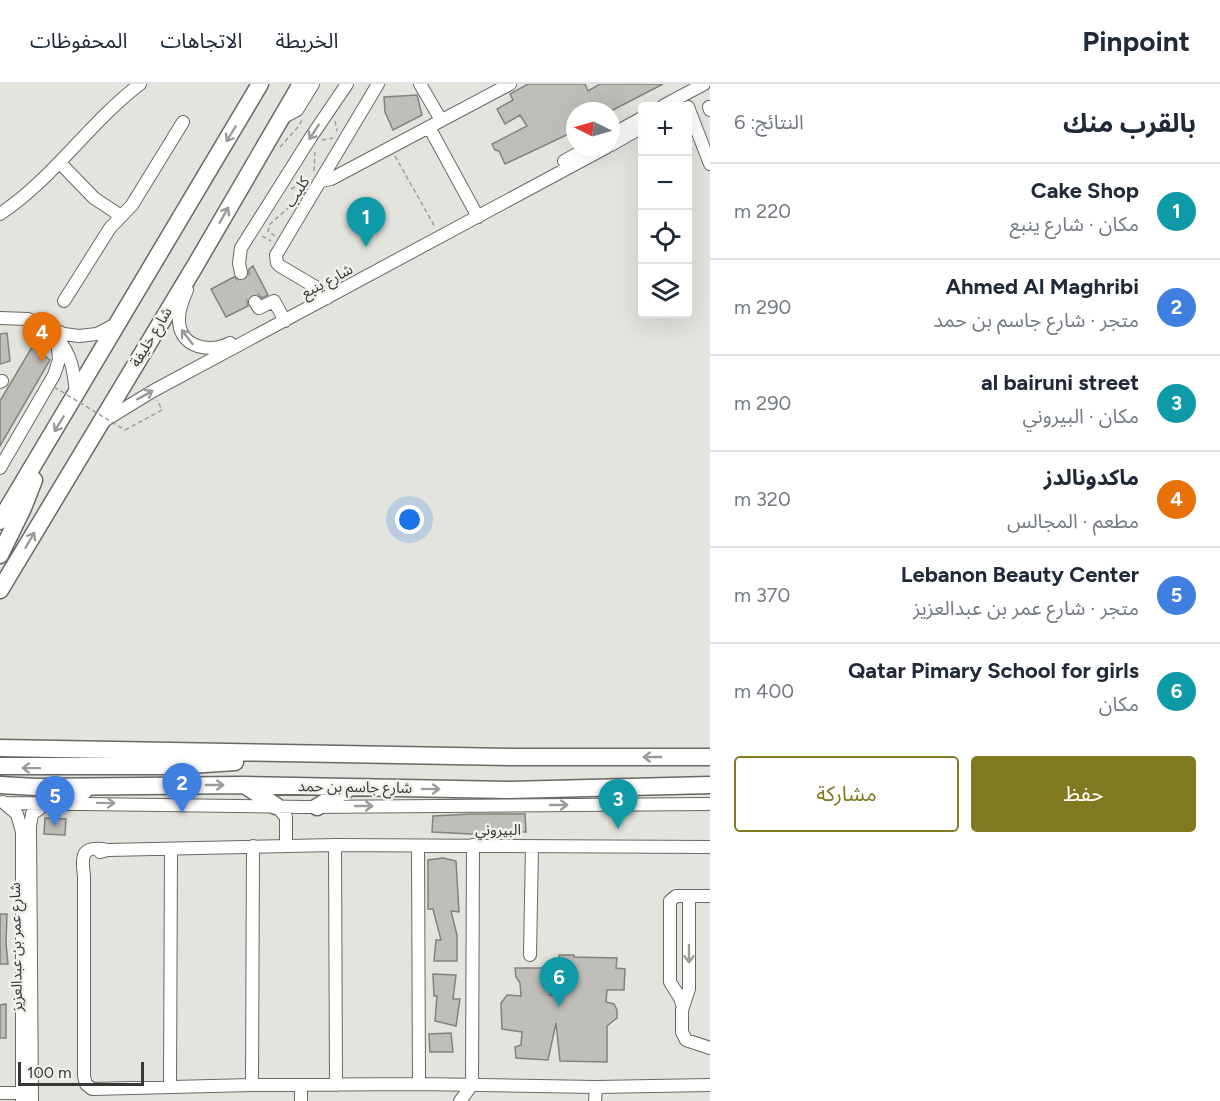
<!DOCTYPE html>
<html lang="ar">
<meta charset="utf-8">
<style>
body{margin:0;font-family:Figtree,"Noto Sans Arabic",sans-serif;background:#f6f6f7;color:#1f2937;direction:rtl}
.controls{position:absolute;right:18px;top:18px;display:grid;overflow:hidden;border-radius:6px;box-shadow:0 6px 24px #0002}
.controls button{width:54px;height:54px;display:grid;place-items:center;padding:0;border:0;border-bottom:2px solid #e0e1e3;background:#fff;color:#1f2937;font:30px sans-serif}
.compass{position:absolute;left:566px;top:18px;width:54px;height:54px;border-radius:50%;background:#fff;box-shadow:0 6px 24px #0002;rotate:275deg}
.scale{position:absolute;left:18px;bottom:15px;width:126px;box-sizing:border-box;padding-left:6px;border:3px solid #373735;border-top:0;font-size:16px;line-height:21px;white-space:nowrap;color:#373735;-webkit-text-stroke:4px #f1f1eb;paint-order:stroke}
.you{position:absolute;left:410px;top:436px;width:21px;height:21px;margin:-15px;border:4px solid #fff;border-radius:50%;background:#1a73e8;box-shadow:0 0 0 9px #1a73e833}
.badge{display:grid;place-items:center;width:39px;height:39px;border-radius:50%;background:#80791f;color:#fff;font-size:20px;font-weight:700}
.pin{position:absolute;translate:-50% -50px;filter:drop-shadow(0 2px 3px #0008)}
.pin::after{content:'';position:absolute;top:32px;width:21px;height:18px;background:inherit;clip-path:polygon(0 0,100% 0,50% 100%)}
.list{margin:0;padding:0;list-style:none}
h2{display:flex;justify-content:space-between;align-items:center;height:78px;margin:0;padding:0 24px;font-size:26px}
h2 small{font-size:20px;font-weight:400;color:#747a83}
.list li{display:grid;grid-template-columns:39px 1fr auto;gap:18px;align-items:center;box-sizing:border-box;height:96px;padding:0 24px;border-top:2px solid #e0e1e3}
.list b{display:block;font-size:22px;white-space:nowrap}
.list p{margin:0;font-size:20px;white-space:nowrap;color:#747a83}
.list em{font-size:20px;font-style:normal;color:#747a83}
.actions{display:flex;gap:12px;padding:18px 24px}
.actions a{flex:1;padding:14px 0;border:2px solid #80791f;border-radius:6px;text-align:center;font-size:21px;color:#80791f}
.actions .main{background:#80791f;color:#fff}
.icon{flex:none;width:33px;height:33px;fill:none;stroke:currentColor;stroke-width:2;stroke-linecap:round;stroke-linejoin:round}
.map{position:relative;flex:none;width:710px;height:1017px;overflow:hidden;direction:ltr}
header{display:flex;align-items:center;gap:36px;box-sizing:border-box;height:84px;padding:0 30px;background:#fff;border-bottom:2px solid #e0e1e3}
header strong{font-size:28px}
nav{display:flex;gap:33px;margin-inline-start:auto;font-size:21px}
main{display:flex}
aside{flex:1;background:#fff}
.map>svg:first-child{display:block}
.building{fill:#bfbeb9;stroke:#83837e;stroke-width:1.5;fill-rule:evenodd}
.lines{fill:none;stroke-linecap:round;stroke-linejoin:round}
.minor-tunnel{stroke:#c1c1bc;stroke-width:12;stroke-dasharray:12 6;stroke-linecap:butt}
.minor-casing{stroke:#696964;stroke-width:14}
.major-casing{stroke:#696964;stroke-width:19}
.path{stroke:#9e9e99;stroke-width:1.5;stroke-dasharray:4.5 3;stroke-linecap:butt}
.minor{stroke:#fff;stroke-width:12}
.major{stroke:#fff;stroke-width:16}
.path-bridge{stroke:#9e9e99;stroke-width:1.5;stroke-dasharray:4.5 3;stroke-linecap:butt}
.oneway{stroke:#9b9b9a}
.labels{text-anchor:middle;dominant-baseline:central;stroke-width:5;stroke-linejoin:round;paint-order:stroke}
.street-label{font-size:15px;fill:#373735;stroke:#f1f1eb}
</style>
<header>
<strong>Pinpoint</strong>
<nav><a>الخريطة</a><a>الاتجاهات</a><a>المحفوظات</a></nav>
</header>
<main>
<aside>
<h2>بالقرب منك<small>النتائج: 6</small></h2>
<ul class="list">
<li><span class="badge" style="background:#0f9aa8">1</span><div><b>Cake Shop</b><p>مكان · شارع ينبع</p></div><em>220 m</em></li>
<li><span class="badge" style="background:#3f7fe0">2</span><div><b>Ahmed Al Maghribi</b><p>متجر · شارع جاسم بن حمد</p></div><em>290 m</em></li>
<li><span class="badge" style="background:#0f9aa8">3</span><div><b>al bairuni street</b><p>مكان · البيروني</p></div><em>290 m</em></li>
<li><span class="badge" style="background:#e8710a">4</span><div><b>ماكدونالدز</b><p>مطعم · المجالس</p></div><em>320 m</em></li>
<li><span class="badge" style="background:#3f7fe0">5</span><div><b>Lebanon Beauty Center</b><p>متجر · شارع عمر بن عبدالعزيز</p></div><em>370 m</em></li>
<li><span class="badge" style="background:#0f9aa8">6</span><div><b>Qatar Pimary School for girls</b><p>مكان</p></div><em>400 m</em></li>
</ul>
<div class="actions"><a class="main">حفظ</a><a>مشاركة</a></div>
</aside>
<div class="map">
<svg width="710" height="1017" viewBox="0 0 710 1017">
<rect width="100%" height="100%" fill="#e4e4de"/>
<path class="building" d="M528,0H585L588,7L600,0H663L611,27H575V47L505,80L499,67L495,66L492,60L527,42L520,31L505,40L497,25L513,16L510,10Z
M417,11L422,31L393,46L385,28L384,13Z
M253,182L268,211L262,214L258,210L251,211L247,215L248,222L226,233L211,205L234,193L239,197L246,196L249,191V185Z
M7,249L10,277L0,280V250Z
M32,263L50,276L0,362V317Z
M471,730H525L526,748L496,747L471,750L432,748L433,732Z
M45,734L66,735L65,751L44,750Z
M443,774L456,777L459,828L451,827L457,851V877H434L436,856H441L433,825H428V776Z
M0,830H7L6,859L8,880H0Z
M559,871H574V873L617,874L616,884L625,885L624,906H607L606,918L614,920L617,926V934L607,942V978L560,977L556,939L548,976L516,974L515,963L521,961L522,948L502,945L501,919L507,911L521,912L520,899L516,893L515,884H546L547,889H558ZM564,895L563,911H550V899Z
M433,890L456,891L453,915H460L456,942L435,937L437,912H434Z
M6,920V954H0V921Z
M451,949L453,968H430L429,950Z"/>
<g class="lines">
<path class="minor-tunnel" d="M241,189L255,218"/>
<g class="minor-casing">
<path id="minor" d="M420,0L441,36
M663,22L704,0
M688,23L710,80
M709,23L710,26
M282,34L297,26L313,0
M429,43L478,133
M611,51L642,34
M611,61L642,43
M564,77L589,63
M60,79L94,114L121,132
M321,97L331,95L510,0
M0,130C54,94 89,39 140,0
M241,189L239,179L241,164L311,53L347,0
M187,206C183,215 178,227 179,238C181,264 210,269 230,259
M327,214L319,205L280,182L277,179L276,171L378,0
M64,217L110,144L132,121L183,38
M255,218L259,224L274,217L285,237
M0,234L28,235L64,250L79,252L97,250L116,240
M57,254C72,271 74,288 76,310
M0,298L2,297
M104,337L153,307L607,63
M0,384L54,291L59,276L57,254
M3,718L17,730L22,748V1017
M6,719L304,723L710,720
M276,722L286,733V761
M335,761L336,1001
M418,762L419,1000
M108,766C83,761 81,769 84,792V992L86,1000L92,1005L252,1001L419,1000L596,1003L710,1001
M100,768L108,766L335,761L710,763
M689,812V905L682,926V948L686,956L710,964
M530,871L532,762
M683,923L680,914L670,898V817L676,812H710
M252,1001L253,762
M170,1003L171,765
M0,1009H22
M32,1017L30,742L32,730L46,720
M301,1017V1001
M460,1017L472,1001L473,761
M595,1017L596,1003"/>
</g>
<g class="major-casing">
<path id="major" d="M0,437L260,0
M0,471L23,424L34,396
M0,506L195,182L301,0
M0,664L510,673H710
M0,682H174L235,678
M0,701L36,703L245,701L509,706L710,701
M246,702L276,722
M50,719L84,707
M317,723L349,704"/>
</g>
<path class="path" d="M335,37L337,47
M322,56L333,54
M280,63L298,43L303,34
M395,72L435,143
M314,87L315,68
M291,105L308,96
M262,152L271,157
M275,152L268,147L270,140L295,118
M125,346L162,326L157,316"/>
<use href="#minor" class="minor"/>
<use href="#major" class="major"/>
<path class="path-bridge" d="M54,303L125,346"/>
</g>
<defs><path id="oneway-shaft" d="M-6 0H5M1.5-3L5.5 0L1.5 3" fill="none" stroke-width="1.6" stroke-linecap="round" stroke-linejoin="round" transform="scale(1.5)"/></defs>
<g class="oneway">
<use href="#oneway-shaft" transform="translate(314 48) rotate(123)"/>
<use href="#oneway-shaft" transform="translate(231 50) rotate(121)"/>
<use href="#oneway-shaft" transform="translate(224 131) rotate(-60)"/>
<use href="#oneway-shaft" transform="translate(187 253) rotate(-128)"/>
<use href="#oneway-shaft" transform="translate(145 311) rotate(-29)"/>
<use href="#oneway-shaft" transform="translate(59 340) rotate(121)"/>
<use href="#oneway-shaft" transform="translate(30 456) rotate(-60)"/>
<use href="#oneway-shaft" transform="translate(652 673) rotate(-180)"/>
<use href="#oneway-shaft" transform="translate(31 684) rotate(-179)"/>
<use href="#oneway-shaft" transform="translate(215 701)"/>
<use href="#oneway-shaft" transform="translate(431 705) rotate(1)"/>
<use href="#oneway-shaft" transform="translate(106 719) rotate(1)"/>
<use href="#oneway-shaft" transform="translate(559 721)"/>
<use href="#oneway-shaft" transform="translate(364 722)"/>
<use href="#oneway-shaft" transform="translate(689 870) rotate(90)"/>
</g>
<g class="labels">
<g class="street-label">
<text transform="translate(297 108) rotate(-58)">كليب</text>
<text transform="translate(327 197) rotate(-28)">شارع ينبع</text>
<text transform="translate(151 253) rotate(-59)">شارع خليفة</text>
<text transform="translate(355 703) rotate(1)">شارع جاسم بن حمد</text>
<text x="498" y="746">البيروني</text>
<text transform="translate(16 863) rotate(-91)">شارع عمر بن عبدالعزيز</text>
</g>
</g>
</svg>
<div class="controls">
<button>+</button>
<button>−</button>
<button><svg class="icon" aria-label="locate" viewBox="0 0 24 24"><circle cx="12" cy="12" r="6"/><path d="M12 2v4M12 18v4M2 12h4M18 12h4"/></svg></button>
<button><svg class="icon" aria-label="layers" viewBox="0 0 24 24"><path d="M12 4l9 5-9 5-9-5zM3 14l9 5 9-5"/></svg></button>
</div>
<svg class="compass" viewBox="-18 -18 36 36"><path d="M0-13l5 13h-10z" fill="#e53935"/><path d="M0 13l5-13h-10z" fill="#747a83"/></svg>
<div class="scale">100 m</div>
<div class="you"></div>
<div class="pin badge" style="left:366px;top:163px;background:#0f9aa8">1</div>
<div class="pin badge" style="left:182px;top:729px;background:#3f7fe0">2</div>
<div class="pin badge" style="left:618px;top:745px;background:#0f9aa8">3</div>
<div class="pin badge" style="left:42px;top:278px;background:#e8710a">4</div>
<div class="pin badge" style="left:55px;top:742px;background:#3f7fe0">5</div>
<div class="pin badge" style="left:559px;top:923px;background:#0f9aa8">6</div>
</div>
</main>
